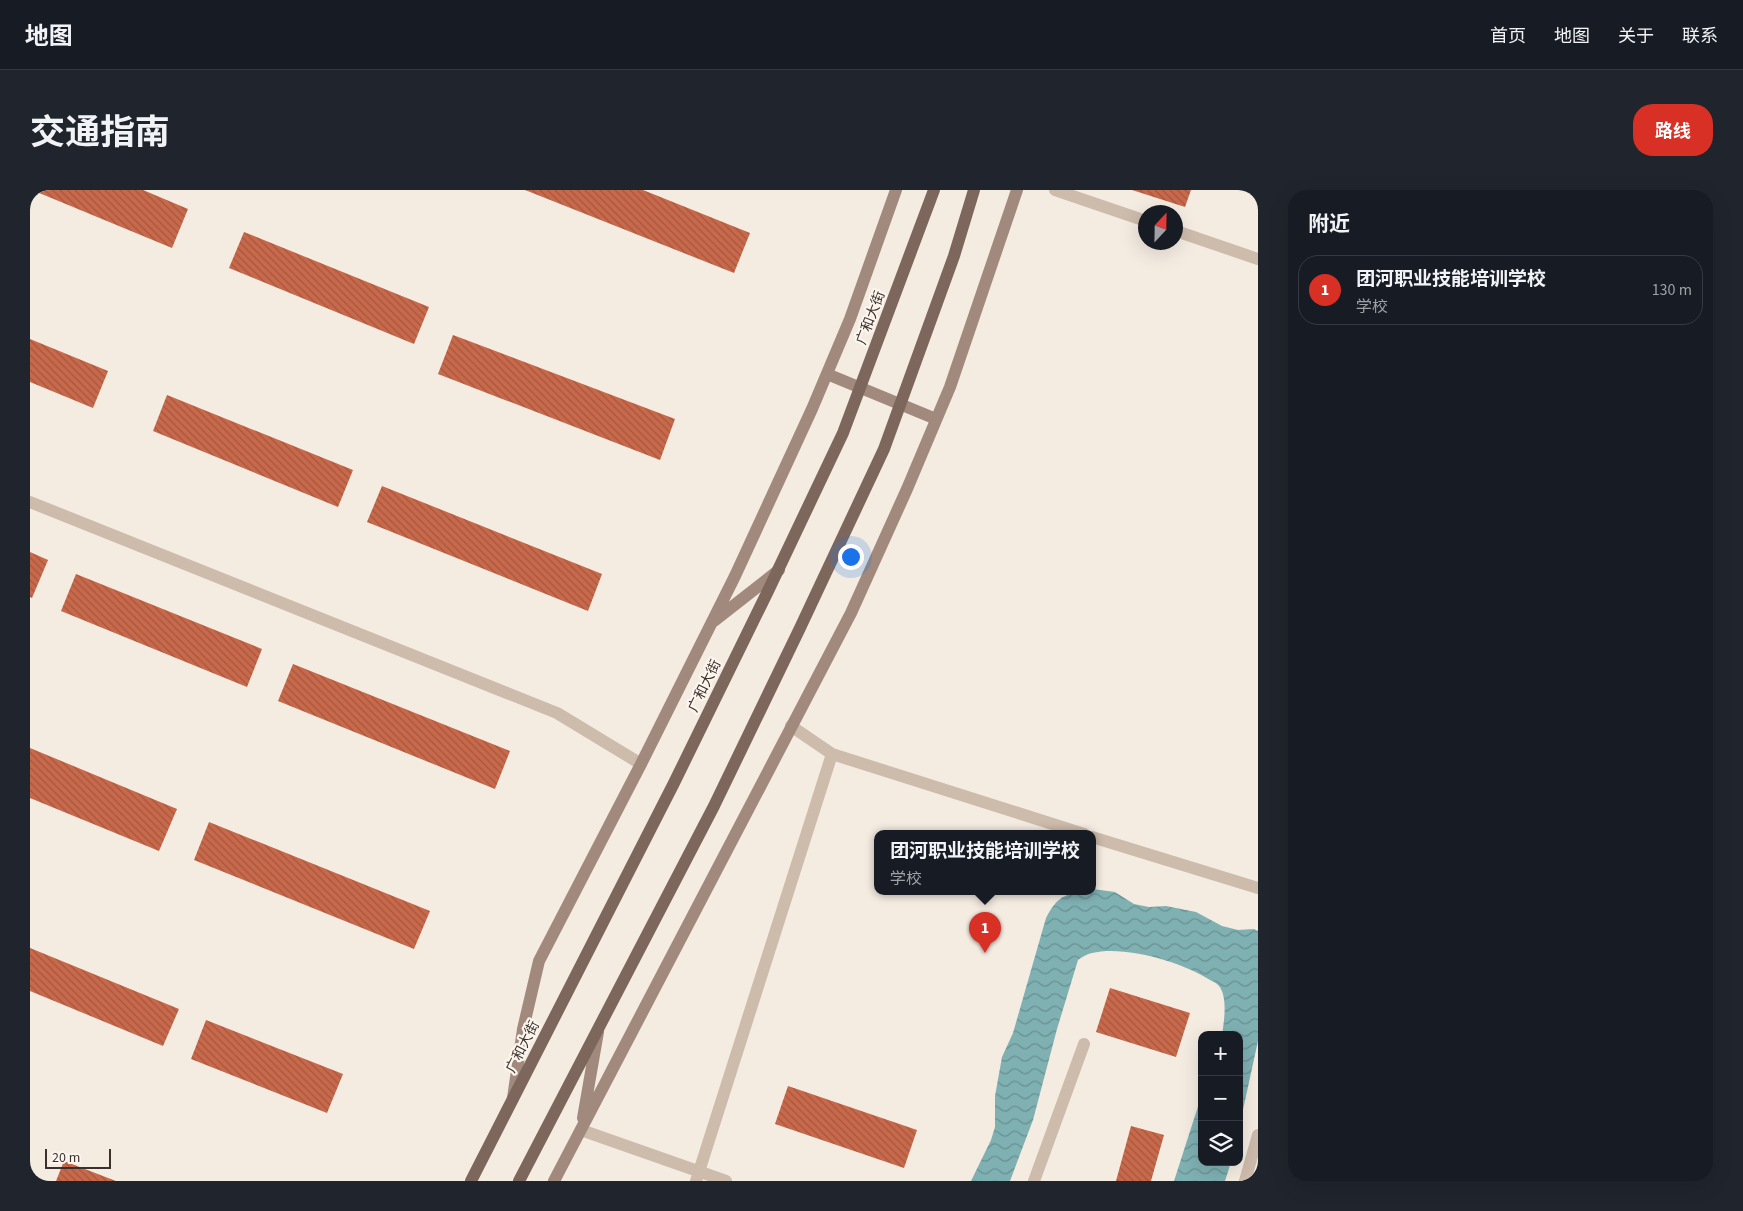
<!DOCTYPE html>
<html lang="zh">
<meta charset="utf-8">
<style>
body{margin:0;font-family:"Source Sans 3","Noto Sans SC",sans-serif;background:#20242c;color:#f1f3f6}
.controls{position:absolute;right:15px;bottom:15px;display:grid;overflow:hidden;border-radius:10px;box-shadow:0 5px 20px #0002}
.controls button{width:45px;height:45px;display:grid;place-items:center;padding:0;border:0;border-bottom:1px solid #363941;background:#171b24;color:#f1f3f6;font:25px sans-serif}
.compass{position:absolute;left:1108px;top:15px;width:45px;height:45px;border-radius:50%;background:#171b24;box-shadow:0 5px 20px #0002;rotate:22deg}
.scale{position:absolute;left:15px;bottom:12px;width:66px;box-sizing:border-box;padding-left:5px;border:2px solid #3b302b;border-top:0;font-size:14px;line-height:18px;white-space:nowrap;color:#3b302b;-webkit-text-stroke:4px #fbf5ee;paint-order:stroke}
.you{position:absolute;left:820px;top:366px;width:18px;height:18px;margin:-12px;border:4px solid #fff;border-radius:50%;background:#1a73e8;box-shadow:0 0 0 8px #1a73e833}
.badge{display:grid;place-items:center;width:32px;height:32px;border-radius:50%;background:#d93025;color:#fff;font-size:16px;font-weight:700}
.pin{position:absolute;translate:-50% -41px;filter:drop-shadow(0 1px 2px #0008)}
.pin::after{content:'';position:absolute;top:26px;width:18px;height:15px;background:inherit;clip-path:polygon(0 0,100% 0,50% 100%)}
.popup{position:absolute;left:844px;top:640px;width:222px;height:65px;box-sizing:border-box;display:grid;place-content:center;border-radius:10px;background:#171b24;filter:drop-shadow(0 1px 4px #0005);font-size:16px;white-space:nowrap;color:#9ea1a6}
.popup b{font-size:19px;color:#f1f3f6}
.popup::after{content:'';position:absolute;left:50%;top:100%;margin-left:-10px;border:10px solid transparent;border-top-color:#171b24}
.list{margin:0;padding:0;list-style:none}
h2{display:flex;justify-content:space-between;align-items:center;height:65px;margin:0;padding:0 20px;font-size:21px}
h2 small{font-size:16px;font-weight:400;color:#9ea1a6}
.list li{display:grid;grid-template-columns:32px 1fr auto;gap:15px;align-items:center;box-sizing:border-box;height:70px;margin:0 10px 10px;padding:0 10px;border:1px solid #363941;border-radius:20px}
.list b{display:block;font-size:19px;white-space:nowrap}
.list p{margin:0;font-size:16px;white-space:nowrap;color:#9ea1a6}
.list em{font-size:16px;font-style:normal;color:#9ea1a6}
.icon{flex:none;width:28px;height:28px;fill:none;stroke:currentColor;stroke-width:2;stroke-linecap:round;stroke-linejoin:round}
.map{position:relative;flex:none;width:1228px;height:991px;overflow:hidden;border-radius:20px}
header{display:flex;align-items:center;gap:30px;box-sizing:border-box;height:70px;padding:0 25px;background:#171b24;border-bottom:1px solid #363941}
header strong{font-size:24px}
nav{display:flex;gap:28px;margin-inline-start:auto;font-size:18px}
.intro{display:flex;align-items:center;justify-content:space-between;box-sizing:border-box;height:120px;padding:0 30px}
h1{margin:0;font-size:35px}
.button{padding:12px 22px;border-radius:20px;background:#d93025;color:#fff;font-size:18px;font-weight:700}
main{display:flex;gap:30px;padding:0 30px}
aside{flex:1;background:#171b24;border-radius:20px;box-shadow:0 5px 20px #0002}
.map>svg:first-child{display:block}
.water{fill:url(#water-waves)}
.building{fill:url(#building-back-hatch)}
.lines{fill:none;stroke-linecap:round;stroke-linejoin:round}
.lane{stroke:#cdbbac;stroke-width:12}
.street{stroke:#cdbbac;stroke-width:12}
.secondary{stroke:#a18a7d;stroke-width:12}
.primary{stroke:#7d675c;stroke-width:12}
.labels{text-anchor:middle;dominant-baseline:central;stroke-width:4.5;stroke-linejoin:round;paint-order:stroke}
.street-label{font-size:14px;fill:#3b302b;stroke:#fbf5ee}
</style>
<header>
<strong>地图</strong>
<nav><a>首页</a><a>地图</a><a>关于</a><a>联系</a></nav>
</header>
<div class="intro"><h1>交通指南</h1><a class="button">路线</a></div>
<main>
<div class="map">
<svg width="1228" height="991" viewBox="0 0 1228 991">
<defs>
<pattern id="water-waves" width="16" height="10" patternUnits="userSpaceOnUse" patternTransform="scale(1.25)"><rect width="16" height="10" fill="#7fb0b2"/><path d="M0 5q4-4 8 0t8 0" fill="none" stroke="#699091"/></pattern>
<pattern id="building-back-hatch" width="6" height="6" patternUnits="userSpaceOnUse" patternTransform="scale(1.25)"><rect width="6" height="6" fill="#c8694b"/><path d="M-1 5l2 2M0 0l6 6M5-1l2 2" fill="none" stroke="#a4573f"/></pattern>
</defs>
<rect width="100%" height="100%" fill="#f4ebe1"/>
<path class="water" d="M1063,699L1085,702L1104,714L1119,717L1136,716L1166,722L1192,736L1208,740L1224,739L1228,741V851L1209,938V845H1192C1194,832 1198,807 1189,796C1187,793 1182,791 1180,790C1152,772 1095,755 1062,763C1057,764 1052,767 1048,770L1027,839L1003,930L980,991H941L961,950L965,937V906L972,867L983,843L1016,728C1028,705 1037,702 1062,702Z
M1172,904V972H1201L1195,991H1144Z"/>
<path class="building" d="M2,0H113L158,19L142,58Z
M495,0H613L720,43L704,83Z
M1102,0H1161L1155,17Z
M214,42L399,117L384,154L199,78Z
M423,145L645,229L630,270L408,184Z
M0,149L78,181L63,218L0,192Z
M137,205L323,280L308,317L123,241Z
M352,296L572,384L558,421L337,332Z
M0,362L18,370L2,408L0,407Z
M46,384L232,459L217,497L31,421Z
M263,474L480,561L465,599L248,511Z
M0,558L147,619L129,661L0,608Z
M179,632L400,721L384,759L164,670Z
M0,758L149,819L133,856L0,801Z
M1080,798L1160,823L1146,867L1066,842Z
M176,830L313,884L297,923L161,869Z
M758,896L887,940L874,978L745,934Z
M1101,936L1134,945L1121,991H1086Z
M34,971L86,991H26Z"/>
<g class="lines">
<path class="lane" d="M1004,991L1054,854"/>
<path class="street" d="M1025,0L1116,31
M1146,41L1228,69
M0,312L527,523L611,574
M761,536L802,564L1054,644
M1062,647L1228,698
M551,940L696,991
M666,991L802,564
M1215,991L1228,945"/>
<path class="secondary" d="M797,184L906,229
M684,431L749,380
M483,908L493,839L509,771L611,574L705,386L782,219L820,129L866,0
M553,928L568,842
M524,991L821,423L877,299L920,197L987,0"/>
<path class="primary" d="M441,991L644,593L738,401L813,243L904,0
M489,991L684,616L770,438L854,259L924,66L944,0"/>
</g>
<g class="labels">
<g class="street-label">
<text transform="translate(841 128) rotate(-69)">广和大街</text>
<text transform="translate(675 496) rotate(-64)">广和大街</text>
<text transform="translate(493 857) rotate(-63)">广和大街</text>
</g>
</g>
</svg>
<div class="controls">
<button>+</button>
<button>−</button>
<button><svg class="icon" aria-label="layers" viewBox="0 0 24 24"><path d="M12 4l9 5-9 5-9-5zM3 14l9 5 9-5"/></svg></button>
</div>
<svg class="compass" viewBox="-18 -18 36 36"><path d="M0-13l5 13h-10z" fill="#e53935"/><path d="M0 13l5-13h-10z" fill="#9ea1a6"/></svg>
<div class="scale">20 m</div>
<div class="you"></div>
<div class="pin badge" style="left:955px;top:763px">1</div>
<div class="popup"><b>团河职业技能培训学校</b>学校</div>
</div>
<aside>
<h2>附近<small></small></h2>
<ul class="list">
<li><span class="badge">1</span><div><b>团河职业技能培训学校</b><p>学校</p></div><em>130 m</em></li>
</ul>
</aside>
</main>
